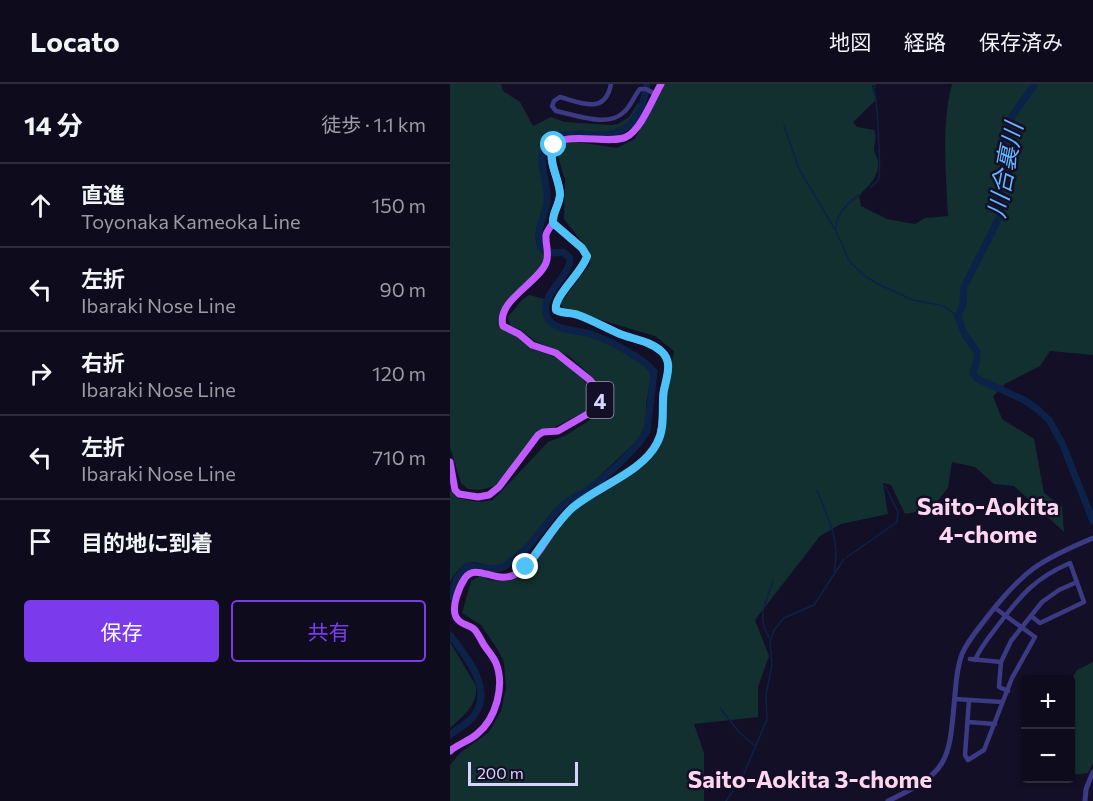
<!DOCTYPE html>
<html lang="ja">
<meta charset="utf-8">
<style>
body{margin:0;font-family:Commissioner,"Noto Sans JP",sans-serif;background:#171425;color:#f1f3f6}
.controls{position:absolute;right:18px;bottom:18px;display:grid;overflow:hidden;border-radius:6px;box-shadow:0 2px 4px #0004}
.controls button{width:54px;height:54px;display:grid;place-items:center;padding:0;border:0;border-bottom:2px solid #2e2b3b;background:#0e0b1c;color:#f1f3f6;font:30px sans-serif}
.scale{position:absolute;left:18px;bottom:15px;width:110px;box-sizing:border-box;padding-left:6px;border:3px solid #d9d4ff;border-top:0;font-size:16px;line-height:21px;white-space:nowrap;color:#d9d4ff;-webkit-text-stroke:4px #130f26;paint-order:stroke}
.stop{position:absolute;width:18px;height:18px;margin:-14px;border:4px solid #4fc3f7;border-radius:50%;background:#fff}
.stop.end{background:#4fc3f7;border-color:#fff;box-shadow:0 2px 6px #0008}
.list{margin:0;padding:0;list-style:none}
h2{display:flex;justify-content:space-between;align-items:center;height:78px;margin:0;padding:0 24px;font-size:26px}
h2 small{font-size:20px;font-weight:400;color:#9b9ba3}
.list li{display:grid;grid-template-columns:39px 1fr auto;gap:18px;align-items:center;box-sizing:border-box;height:84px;padding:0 24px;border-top:2px solid #2e2b3b}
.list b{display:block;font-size:22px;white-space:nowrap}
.list p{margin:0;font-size:20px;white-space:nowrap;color:#9b9ba3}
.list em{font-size:20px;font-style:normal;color:#9b9ba3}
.actions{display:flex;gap:12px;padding:18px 24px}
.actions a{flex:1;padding:14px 0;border:2px solid #7c3aed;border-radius:6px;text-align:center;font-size:21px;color:#7c3aed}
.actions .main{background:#7c3aed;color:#fff}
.icon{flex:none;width:33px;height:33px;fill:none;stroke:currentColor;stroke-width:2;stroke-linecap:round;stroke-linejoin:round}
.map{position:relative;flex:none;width:643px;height:717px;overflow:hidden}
header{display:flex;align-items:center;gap:36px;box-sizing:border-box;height:84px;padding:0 30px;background:#0e0b1c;border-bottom:2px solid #2e2b3b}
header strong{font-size:28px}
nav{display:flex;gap:33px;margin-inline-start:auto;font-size:21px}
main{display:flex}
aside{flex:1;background:#0e0b1c}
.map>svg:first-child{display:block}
.green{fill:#12302f}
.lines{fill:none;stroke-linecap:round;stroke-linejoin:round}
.stream{stroke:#0c2248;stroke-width:1.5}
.river{stroke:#0c2248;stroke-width:7}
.minor{stroke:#3d3a85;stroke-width:4.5}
.tertiary{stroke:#3d3a85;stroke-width:5}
.primary{stroke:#c25bff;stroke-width:7}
.route{stroke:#4fc3f7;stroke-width:8}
.labels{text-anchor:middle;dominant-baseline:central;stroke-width:5;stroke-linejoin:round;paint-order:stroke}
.shield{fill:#130f26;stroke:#9e99be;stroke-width:1.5}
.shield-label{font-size:21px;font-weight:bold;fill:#d9d4ff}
.water-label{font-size:24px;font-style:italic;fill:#62b6ff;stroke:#130f26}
.neighbourhood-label{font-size:24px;font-weight:bold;fill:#ffd6f0;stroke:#130f26}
</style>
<header>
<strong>Locato</strong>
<nav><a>地図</a><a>経路</a><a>保存済み</a></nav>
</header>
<main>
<aside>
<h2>14 分<small>徒歩 · 1.1 km</small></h2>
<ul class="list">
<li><svg class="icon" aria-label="ahead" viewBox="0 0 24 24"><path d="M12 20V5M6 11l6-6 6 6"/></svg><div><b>直進</b><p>Toyonaka Kameoka Line</p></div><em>150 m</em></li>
<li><svg class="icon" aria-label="left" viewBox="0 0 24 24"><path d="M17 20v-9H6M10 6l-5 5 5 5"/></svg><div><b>左折</b><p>Ibaraki Nose Line</p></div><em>90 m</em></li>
<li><svg class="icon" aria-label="right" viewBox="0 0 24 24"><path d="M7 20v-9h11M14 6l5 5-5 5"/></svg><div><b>右折</b><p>Ibaraki Nose Line</p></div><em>120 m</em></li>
<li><svg class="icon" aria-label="left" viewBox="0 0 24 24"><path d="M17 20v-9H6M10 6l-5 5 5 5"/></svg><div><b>左折</b><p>Ibaraki Nose Line</p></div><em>710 m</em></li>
<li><svg class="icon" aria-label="arrive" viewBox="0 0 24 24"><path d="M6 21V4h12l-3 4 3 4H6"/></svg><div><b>目的地に到着</b></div></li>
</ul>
<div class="actions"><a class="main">保存</a><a>共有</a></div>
</aside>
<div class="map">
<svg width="643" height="717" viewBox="0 0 643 717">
<rect width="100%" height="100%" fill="#130f26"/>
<path class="green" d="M0,0H51L53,7L70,18L83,42L101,33L115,38L161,41L168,40L179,33L188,19L190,20C165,79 105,22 91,66C86,82 96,101 94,118C91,135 81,150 89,167L95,169L93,178L77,198L64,208L50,230L49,238L51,243L67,253L80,264L105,273L140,299L146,307L147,316L142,324L105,343L91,345L85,349L69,374L45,402L30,406L18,405L11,399L0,363Z
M213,0H426L422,2L426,16L403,38L407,43L424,46C427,53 425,57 424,65C424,70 428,73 428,78C430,92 418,103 409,111L411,122L437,135L465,140L475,134L498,132C496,87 491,43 502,0H643V271L600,267L590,282L555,300L543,312L552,335L584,355L594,409L612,423L614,448L564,402L544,400L525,383L502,378L498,404L481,425L455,430L441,401L433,399L438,430L391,440L370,452L305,536L319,572L308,603V633L244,640L254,669V717H0V681L10,669L39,648L51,627L56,604L54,578L48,566L31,541L12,529L21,497L30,492L40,496L59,497L69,493L79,484L124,426L205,367L224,267L205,252L114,225L110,220L140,180L139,167L114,135L115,96L107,69L111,59L120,57L167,64L185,55Z
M79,211L98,216L95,232C107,252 127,246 145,254C161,261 187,274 199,285L201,297L196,320V339L190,354L140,401L110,419L78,459L52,481L40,482L25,478L14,480L3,492L0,499V404L1,408L7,414L28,418L43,416L98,358L116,351L143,334L154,324V304L119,272L85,257L71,246L60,241L58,233L72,216Z
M0,558L26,602C28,621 13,632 0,644Z
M643,578V679L638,689L621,691V596L627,586Z"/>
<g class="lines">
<path class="stream" d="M334,42L349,85L387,149L399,177L415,192L428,200L463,216L494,222L508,233
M421,103C423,101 426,99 428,97C432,90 427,16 424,5L426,0
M386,147C384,132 399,117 411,110
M367,407C378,432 391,460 384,487
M397,473L447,438L448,428L435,402
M319,553C306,533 316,518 323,497
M270,624L289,648L304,661
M276,717L293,692L317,635L316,611L322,581L320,558L324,546L334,534L364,521L394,475"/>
<path class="river" d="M585,0L562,32L559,42L552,93L550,132L514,203L513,219L508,233L514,249L527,268V276L523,288L526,294L574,316L586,324L599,336L612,359L643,437
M0,513L7,494L17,482C28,481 42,488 53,483C78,470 92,442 111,423C117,416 126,413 134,408C152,397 187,365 197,347L204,288C195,275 160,257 144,251C130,245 99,249 96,229C92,208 120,193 120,174L113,168L104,169L93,166C82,150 95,135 97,118C99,102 89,83 93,68C108,22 184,91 197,0
M0,551C18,575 48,610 19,637C13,642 6,646 0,651"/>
<path class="minor" d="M161,0C155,31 132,19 110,13L104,17L102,22L106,27C126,31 158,44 174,28C181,22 184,12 190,5H196L205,10
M520,575L551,578
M525,576C531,562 540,552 549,540C571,511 585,494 620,479L634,518L590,539L581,532
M558,607L549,603L551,578L561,557L592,518L609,506L627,498
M505,615L552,618
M519,616L515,671L518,676L534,666L562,594L585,553L545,524
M518,638L545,640"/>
<path class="tertiary" d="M438,717C501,687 499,677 505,610C506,597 507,583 512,570C518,556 529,544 538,532C574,486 590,476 643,454
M635,717L636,705L643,688"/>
<path class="primary" d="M103,139C102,128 110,120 110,108C109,95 99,81 101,68C105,43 158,62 176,53C191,46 203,14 211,0
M0,378L5,406L9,410L28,413L39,411L49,403L88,351L93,348L108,347L148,324L150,316L149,306L140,296L106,269L82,261L69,250L53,242C46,217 87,200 96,179C100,170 95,160 96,151C97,147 101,142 103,139
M0,667C8,660 19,657 27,650C46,635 55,602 46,579C43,572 38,567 34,561C31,556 28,549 24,545C18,540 10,541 6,533C1,523 9,503 15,494C27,477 48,504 69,488C91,473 101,443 121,425C144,405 199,385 209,355C214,341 212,325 213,310C215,297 223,282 214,270C205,258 184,256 170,250C156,244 143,236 128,231C121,228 113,230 106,226C103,212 133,188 137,172L132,164L103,139"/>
</g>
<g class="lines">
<path class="route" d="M76,483C91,463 104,442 121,425C145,403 192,389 207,359C216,343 211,323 214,306C217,292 223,277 211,267C200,257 183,255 170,250C156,244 142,236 128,231C121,228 113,230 106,226C103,212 133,188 137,172L132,164L103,139C102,128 110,121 110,110C109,93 97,78 104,61"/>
</g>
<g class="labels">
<rect class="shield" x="136.5" y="298" width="27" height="36" rx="4.5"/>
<g class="shield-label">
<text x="150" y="316">4</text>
</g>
<g class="water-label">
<text transform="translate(554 86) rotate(-79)">川合裏川</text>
</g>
<g class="neighbourhood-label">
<text x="538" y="421">Saito-Aokita<tspan x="538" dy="28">4-chome</tspan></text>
<text x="360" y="694">Saito-Aokita 3-chome</text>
</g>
</g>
</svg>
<div class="controls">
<button>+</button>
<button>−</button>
</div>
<div class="scale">200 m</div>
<div class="stop" style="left:104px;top:61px"></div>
<div class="stop end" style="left:76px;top:483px"></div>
</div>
</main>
